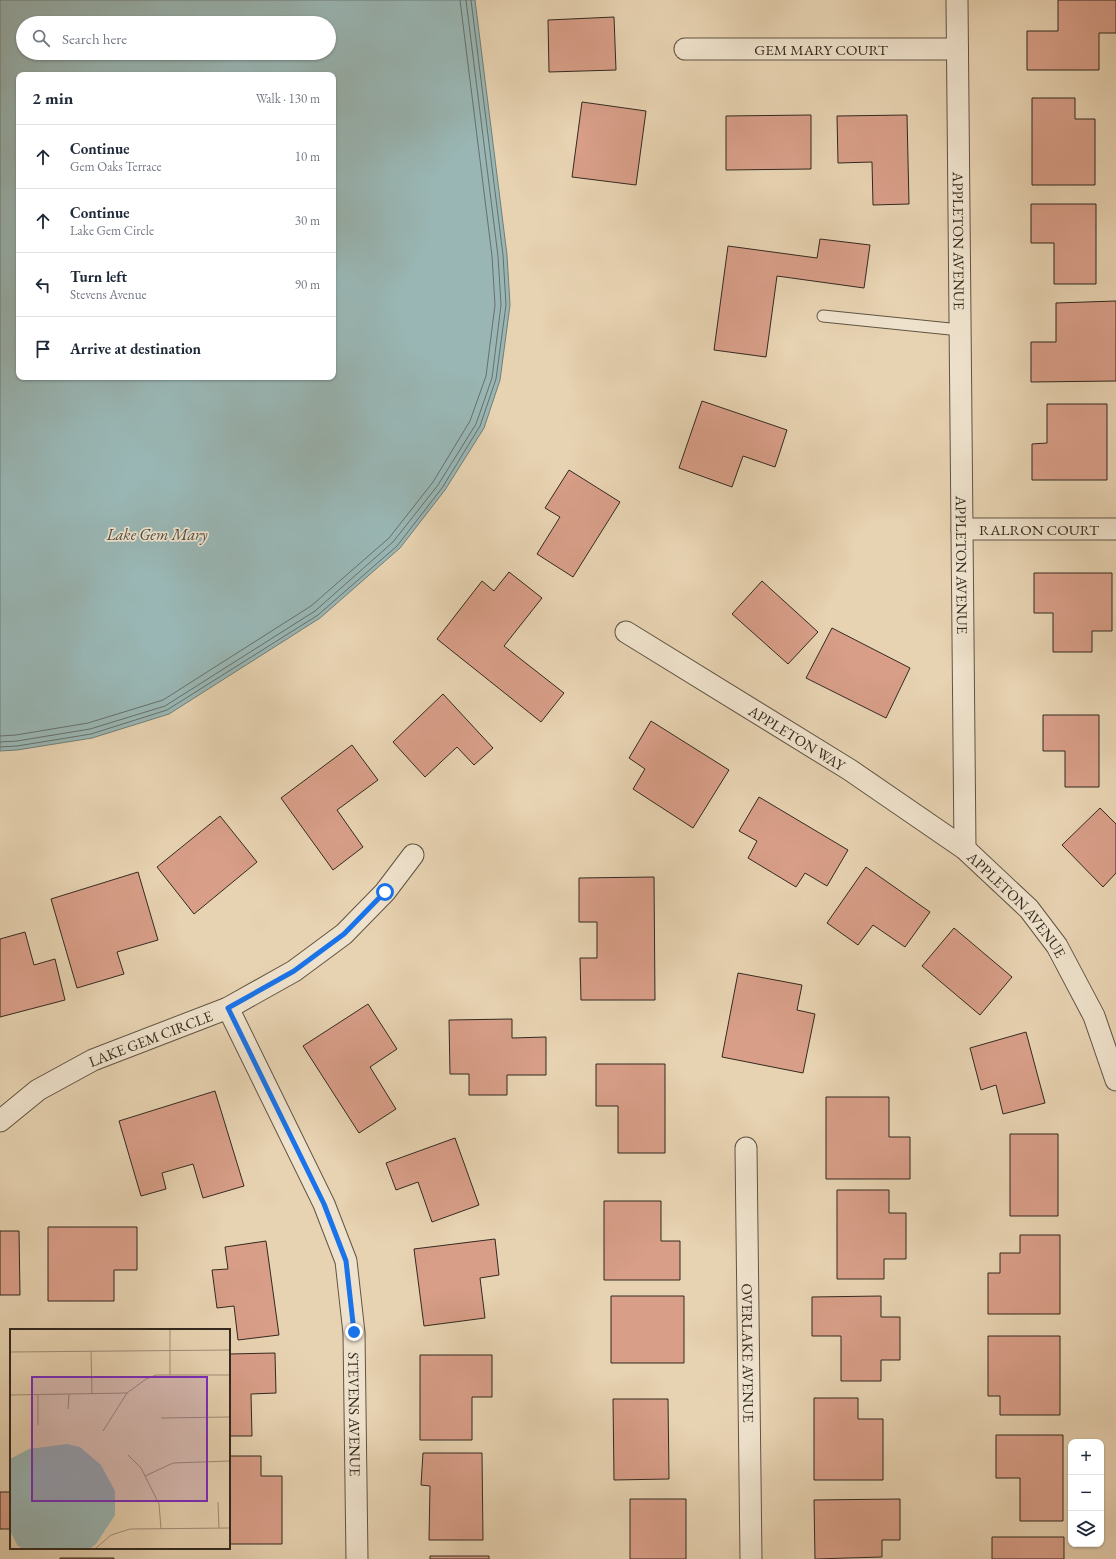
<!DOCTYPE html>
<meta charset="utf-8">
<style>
body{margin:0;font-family:"EB Garamond",serif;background:#f2f2f3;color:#1f2937}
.controls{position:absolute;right:12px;bottom:12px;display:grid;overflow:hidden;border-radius:8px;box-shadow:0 1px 3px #0004}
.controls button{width:36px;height:36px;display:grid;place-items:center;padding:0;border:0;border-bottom:1px solid #e0e1e3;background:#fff;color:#1f2937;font:20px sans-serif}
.stop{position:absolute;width:12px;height:12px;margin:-9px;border:3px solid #1a73e8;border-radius:50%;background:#fff}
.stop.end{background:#1a73e8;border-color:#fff;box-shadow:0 1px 4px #0008}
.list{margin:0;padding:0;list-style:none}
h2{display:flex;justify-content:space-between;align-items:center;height:52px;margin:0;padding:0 16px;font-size:17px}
h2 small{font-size:13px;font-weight:400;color:#747a83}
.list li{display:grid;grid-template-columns:26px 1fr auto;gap:12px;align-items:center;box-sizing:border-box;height:64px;padding:0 16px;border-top:1px solid #e0e1e3}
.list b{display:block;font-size:15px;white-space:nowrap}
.list p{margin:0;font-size:13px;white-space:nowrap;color:#747a83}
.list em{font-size:13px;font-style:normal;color:#747a83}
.icon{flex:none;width:22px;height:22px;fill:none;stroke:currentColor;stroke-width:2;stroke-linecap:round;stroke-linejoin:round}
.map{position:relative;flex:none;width:1116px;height:1559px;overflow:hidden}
.search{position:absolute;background:#fff;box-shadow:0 1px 3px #0004;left:16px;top:16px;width:320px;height:44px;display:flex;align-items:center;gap:10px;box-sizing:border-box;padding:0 14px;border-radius:22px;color:#747a83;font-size:15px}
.panel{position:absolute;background:#fff;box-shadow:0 1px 3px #0004;left:16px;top:72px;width:320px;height:308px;border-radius:8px}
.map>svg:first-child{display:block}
.water{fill:#99b6b4;stroke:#707e78;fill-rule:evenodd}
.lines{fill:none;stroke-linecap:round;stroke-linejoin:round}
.shore{stroke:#66706a;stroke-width:1}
.building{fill:#d89e88;stroke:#332a1f}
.service-casing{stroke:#605444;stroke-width:13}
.minor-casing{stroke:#605444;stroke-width:23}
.service{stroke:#efe2cc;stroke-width:11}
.minor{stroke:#efe2cc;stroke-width:21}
.route{stroke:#1a73e8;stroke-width:5}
.labels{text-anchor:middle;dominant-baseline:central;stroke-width:3.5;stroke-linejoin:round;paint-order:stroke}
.street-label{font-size:15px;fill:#332a1f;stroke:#efe2cc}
.water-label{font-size:16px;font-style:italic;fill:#4c4d44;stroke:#efe2cc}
.inset-road{fill:none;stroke:#9f8f77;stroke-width:1}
.view{fill:#7b2cbf;fill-opacity:0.15;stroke:#7b2cbf;stroke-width:2}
.inset-edge{fill:none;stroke:#332a1f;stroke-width:2}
</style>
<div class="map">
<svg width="1116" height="1559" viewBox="0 0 1116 1559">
<rect width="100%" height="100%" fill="#e7d2b1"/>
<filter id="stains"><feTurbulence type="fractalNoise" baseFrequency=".005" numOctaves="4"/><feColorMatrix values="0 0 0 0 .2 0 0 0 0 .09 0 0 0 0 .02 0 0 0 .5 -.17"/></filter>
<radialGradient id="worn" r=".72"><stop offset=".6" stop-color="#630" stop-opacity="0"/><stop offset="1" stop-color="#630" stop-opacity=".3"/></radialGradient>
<path class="water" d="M0,0H475L507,255L510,305L500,380L484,428L445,490L400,548L320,618L169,714L92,738L17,750L0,751ZM23,23H329V53H23ZM19,75H333V377H19Z"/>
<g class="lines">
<path class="shore" d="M0,736L16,735L88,723L163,700L311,606L389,538L433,482L470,421L486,376L495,305L492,256L460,0
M0,742L17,741L90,729L165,706L315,611L393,542L438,485L476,424L492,378L501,305L498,256L466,0
M0,747L17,746L91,734L167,710L318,615L397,546L442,488L480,426L496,379L506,305L503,255L471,0"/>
</g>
<path class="building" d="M1058,0H1116V33H1099V70H1027V31H1058Z
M614,17L616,70L549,72L548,20Z
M1032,98H1075V119H1095V185H1032Z
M582,102L646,111L636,185L572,177Z
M811,115V169L726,170V116Z
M907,115L909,204L873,205L872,162L838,163L837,116Z
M1031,204H1096V284H1054V243H1031Z
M820,239L870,245L864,288L777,276L766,357L714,350L728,246L817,258Z
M1116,301V381L1031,382V342H1056V303Z
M702,401L787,430L775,467L743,456L732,487L679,468Z
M1047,404H1107V480H1032V444L1047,443Z
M569,470L620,502L573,577L537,554L560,517L545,508Z
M509,572L542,598L504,646L564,693L541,722L437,639L482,581L494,591Z
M1034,573H1112V631H1092V652H1053V613H1034Z
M762,581L818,632L788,664L732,614Z
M832,628L910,668L886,718L806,678Z
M443,694L493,748L474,765L457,747L425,777L393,742Z
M1043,715H1099V787H1065V751H1043Z
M651,721L729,770L693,828L633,789L645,769L629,758Z
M352,745L378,780L337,810L363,847L333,870L281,798Z
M759,797L848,850L827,886L805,873L796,887L748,858L757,841L739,831Z
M1100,808L1116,824V873L1103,887L1062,845Z
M220,816L257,862L194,914L157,867Z
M866,867L930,912L905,947L873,925L858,945L827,923Z
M138,872L158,940L117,952L124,974L77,988L51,899Z
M654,877L655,1000H581L580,958H597V922H579V878Z
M954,928L1012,977L980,1015L922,966Z
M25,932L34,965L55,959L65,1000L0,1017V939Z
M738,973L802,985L797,1010L815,1014L803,1073L722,1057Z
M368,1004L397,1049L370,1067L396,1109L359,1133L303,1046Z
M512,1019V1038L546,1037V1075H507V1095H469V1074H450L449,1020Z
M1026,1032L1045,1103L1003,1114L996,1085L981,1090L970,1048Z
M596,1064H665V1153H618V1106H596Z
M215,1091L244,1186L203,1198L193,1164L162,1173L166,1189L141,1196L119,1121Z
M826,1097H889V1137H910V1179H826Z
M1010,1134H1058V1216H1010Z
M455,1138L479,1205L432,1222L418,1182L396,1190L386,1163Z
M837,1190H889V1213H906V1259H884V1279H837Z
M604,1201H661V1241H680V1280H604Z
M48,1227H137V1270H114V1301H48Z
M0,1231H19L20,1295H0Z
M1020,1235H1060V1314H988V1273H1000V1253H1020Z
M495,1239L499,1275L480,1278L485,1318L424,1326L414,1249Z
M266,1241L279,1335L238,1340L234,1306L217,1308L212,1270L228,1269L225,1247Z
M611,1296H684V1363H611Z
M881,1296V1317H900V1360H881V1381H841V1336H812V1297Z
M988,1336H1060V1415H1000V1396H988Z
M275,1353L276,1393L251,1394L252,1436H229V1354Z
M420,1355H492V1397H472V1440H420Z
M814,1398H858V1419H883V1480H814Z
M613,1399H668L669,1479L614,1480Z
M996,1435H1063V1521H1020V1478H996Z
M423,1453H482L483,1540H429L430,1486L421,1485Z
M229,1456H261V1476H282V1544H229Z
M0,1492H11V1529H0Z
M630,1499H686V1559H630Z
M900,1499V1540H882V1557L815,1559L814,1500Z
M992,1537H1064V1559H992Z
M430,1556H489V1559H430Z
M60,1558H114V1559H60Z"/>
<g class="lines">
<g class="service-casing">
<path id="service" d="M823,316L960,330"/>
</g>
<g class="minor-casing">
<g id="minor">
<path id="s1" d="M957,0L965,849"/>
<path id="s2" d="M685,49H957"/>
<path id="s3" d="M962,529H1116"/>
<path id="s4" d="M626,632L850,770L965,849L1029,909L1057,946L1094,1016L1116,1080"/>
<path id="s5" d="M228,1008L324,1204L346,1261L354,1333L357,1559"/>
<path id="s6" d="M0,1121L38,1090L93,1060L228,1008L294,971L344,934L385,892L413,855"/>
<path id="s7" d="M746,1148L751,1559"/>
</g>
</g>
<use href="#service" class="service"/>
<use href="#minor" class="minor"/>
</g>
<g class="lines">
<path class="route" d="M354,1332L346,1261L324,1204L228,1008L294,971L344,934L385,892"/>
</g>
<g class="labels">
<g class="street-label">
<text stroke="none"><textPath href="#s2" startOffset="136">GEM MARY COURT</textPath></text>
<text stroke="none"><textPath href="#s1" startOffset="241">APPLETON AVENUE</textPath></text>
<text stroke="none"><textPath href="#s3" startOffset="77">RALRON COURT</textPath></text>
<text stroke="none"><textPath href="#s1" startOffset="565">APPLETON AVENUE</textPath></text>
<text stroke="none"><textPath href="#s4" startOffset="201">APPLETON WAY</textPath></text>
<text stroke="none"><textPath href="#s4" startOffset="479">APPLETON AVENUE</textPath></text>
<text stroke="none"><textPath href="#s6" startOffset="173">LAKE GEM CIRCLE</textPath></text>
<text stroke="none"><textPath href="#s7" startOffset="205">OVERLAKE AVENUE</textPath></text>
<text stroke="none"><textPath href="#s5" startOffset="433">STEVENS AVENUE</textPath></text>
</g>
<g class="water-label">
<text x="157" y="534">Lake Gem Mary</text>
</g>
</g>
<g transform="translate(10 1329)">
<rect width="220" height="220" fill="#e7d2b1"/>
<path d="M57,115L70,118L91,136L105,162V186L86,215L79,220H13L8,217L0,202V130L19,120Z" fill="#99b6b4"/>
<path class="inset-road" d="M81,22L82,65M0,23L220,21M160,46V0M28,65V96M0,66L117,64M58,80L59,65M151,89L220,88M93,102L117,64L136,50L146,46H220M118,126L131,139L149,175L151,200M135,147L163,134L220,132M208,173L209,199M85,220L101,206L120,200L220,199"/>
<path class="view" d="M22,48H197V172H22Z"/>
<rect width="220" height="220" class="inset-edge"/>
</g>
<rect width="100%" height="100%" filter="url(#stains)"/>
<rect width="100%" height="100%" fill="url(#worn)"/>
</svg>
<div class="controls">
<button>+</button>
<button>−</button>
<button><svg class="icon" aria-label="layers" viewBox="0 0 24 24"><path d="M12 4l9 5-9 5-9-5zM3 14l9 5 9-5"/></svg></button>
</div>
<div class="stop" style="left:385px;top:892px"></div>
<div class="stop end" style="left:354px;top:1332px"></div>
<div class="search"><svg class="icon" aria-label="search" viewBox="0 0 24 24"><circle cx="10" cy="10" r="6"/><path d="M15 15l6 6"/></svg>Search here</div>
<section class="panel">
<h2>2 min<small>Walk · 130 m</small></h2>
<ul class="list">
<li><svg class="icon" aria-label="ahead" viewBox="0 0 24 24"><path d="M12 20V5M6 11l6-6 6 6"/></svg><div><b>Continue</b><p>Gem Oaks Terrace</p></div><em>10 m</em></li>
<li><svg class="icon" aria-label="ahead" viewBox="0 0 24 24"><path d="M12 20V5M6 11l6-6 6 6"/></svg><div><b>Continue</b><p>Lake Gem Circle</p></div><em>30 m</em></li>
<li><svg class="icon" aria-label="left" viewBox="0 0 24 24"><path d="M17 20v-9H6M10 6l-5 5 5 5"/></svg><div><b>Turn left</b><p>Stevens Avenue</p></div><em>90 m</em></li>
<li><svg class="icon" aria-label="arrive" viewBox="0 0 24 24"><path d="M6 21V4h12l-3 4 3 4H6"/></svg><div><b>Arrive at destination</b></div></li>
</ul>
</section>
</div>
